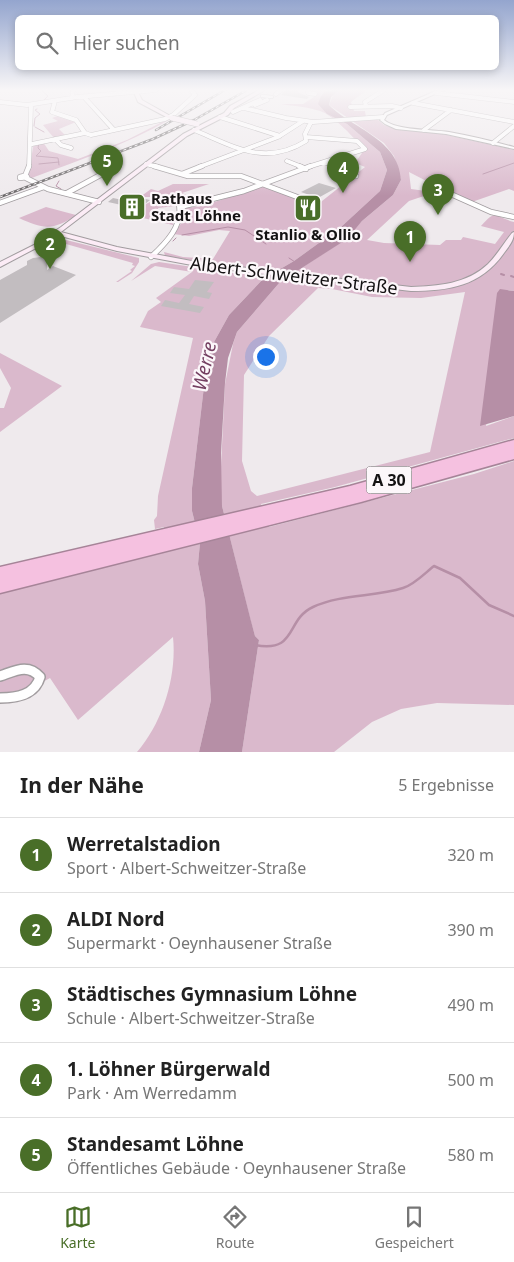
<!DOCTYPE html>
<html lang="de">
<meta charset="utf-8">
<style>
body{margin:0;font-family:"Noto Sans",sans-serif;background:#f6f6f6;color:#222}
.you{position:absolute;left:265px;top:356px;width:18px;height:18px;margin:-12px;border:4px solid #fff;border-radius:50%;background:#1a73e8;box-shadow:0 0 0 8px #1a73e833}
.badge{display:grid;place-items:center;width:32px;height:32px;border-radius:50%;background:#496e28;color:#fff;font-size:16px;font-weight:700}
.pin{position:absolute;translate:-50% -41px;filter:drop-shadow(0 1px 2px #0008)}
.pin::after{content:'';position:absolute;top:26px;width:18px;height:15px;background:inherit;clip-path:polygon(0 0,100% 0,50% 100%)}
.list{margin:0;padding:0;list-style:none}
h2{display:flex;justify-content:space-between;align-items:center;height:65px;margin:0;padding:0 20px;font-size:21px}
h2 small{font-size:16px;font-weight:400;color:#767676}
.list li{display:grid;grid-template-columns:32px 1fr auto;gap:15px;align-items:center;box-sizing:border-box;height:75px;padding:0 20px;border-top:1px solid #e0e0e0}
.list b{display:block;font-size:19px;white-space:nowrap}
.list p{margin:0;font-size:16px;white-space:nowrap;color:#767676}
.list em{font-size:16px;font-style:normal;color:#767676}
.icon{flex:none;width:28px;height:28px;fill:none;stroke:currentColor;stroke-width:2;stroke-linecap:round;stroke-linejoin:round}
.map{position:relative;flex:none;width:514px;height:752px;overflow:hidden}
.search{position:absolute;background:#fff;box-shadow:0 2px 8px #0003;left:15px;right:15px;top:15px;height:55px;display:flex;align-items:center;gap:12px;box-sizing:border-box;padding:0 18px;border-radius:8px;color:#767676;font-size:19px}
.sheet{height:440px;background:#fff}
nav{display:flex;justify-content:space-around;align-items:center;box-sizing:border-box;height:70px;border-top:1px solid #e0e0e0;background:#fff;font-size:14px;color:#767676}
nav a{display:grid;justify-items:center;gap:2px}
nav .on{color:#496e28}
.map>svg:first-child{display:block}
.green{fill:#dab9cc;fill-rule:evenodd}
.water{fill:#b68fa6}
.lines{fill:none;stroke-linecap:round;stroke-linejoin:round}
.stream-far2{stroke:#b68fa6;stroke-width:1}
.stream-far1{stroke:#b68fa6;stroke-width:2}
.stream{stroke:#b68fa6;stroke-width:2.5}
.building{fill:#c2bdc0}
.pedestrian-casing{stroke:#a19c9f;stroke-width:4}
.minor-far2-casing{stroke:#a19c9f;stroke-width:5}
.minor-far1-casing{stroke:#a19c9f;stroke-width:6}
.minor-casing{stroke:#a19c9f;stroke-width:12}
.tertiary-casing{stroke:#a19c9f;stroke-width:2}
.secondary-casing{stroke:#a19c9f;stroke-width:2}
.motorway-casing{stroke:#a68498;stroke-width:3}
.pedestrian{stroke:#fff;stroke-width:2.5}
.minor-far2{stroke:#fff;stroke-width:4}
.minor-far1{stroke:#fff;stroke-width:4.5}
.minor{stroke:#fff;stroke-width:9}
.tertiary{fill:#fff;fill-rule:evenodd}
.secondary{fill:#fcecf6;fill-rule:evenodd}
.motorway{fill:#f5c1e0;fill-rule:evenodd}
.rail-casing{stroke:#6c696a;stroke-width:2.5}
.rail{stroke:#fcf7fa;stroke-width:1;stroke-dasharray:3;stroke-linecap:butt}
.secondary-bridge-casing{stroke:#a19c9f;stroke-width:6;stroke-linecap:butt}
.secondary-bridge{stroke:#fcecf6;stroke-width:5}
.labels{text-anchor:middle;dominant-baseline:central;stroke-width:4.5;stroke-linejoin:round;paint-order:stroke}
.far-poi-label{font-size:15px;font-weight:bold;fill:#141213;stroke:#fcf7fa;text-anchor:start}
.shield{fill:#fcf7fa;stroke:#5a5758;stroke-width:1}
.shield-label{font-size:16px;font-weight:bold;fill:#141213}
.street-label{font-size:18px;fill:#141213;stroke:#fcf7fa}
.water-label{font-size:19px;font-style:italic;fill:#743f61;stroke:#fcf7fa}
</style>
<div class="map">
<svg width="514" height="752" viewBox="0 0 514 752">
<rect width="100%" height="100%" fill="#efeaed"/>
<path class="green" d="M311,90H326L321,95L327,114L347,124L380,152L387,170L380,191L341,227L294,261L263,279L229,315L214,342L207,361L192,488V511L200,543L198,564L205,601L211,700L199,752H137C163,722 177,676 173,637L78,720L50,678L30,689L0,696V593L166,552L164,527L155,529L154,520L157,516L158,496L193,338L140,327L148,311L161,302L156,298L192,272L155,266L131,281L151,264L159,262L240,274L245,268L165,256L164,252L183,257L213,259L230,231L219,230L189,236L173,234L183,221L186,208L202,206L265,186L317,205L365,167L355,163L364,150C356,139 333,115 320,111C308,107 294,106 281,104H303L317,95Z
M339,90H367L351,102L354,111H365L366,117L377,119L384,125L396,129L438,133L514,150V191L509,189L469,203L409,172L411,189L426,191L427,195L409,201L367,240L384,243L440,245L446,240H461L463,237L495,244L504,232L481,226C497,208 494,217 514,222V291L508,290L486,426L514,416V438L335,487L261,504L269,527L474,474L514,461V705L437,703L401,709L372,722L334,752H242L259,640L255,636L251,622L222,506L220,487L225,384L233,344L237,332L280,282L346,239L362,221L393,195L401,180L394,156L384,143L329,105L334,93ZM318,288L332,289L372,297L421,298L465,292L430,452L257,496L251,491L242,461L244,375L269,336Z
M60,115L76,122L59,129L66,136L54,138L43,125L58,121L52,118Z
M166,120H169C125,145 77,161 29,179L27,174C32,164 31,154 34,144L43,142L49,151L78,159L127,140Z
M173,184H209L182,193L203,203H174L175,206L158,208L160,216L176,215L173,225L126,214L156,199L167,197H140L151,189L158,191Z
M46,207L76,215C54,231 42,229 19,218Z
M66,240L139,258V262L132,273L118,282H116L132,271L130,270L135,266L132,265L133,263L59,242Z
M0,353L62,386L0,432V408H4L11,388L0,368Z"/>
<path class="water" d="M339,90L331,97L329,105C353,129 399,139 401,180L393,195L362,221L347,239L280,282L237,332L228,358L225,383L221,453L222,506L251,621L255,636L259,640L242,752H199L211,700L205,601L198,564L200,543L192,511V488L207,361L214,342L229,315L263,279L294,261L341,227L380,191L387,170L380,152L347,124L327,114L318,104L321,96L325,91Z
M500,289L514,291V416L480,426L497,293Z"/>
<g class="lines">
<path class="stream-far2" d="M41,90L48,96L43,101
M34,126L35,118L40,114L35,110L37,109
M35,127L44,132
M39,143L38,148L41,151L36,156L58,158L59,165
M39,164L59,162
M483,174L514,163
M59,181L56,186L61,189
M182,235L228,227L245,230L266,244
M173,241L176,238
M289,258L295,262"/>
<path class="stream-far1" d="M501,274L504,275
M511,276L514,277"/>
<path class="stream" d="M255,645C298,653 285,620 313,607C341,594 374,597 403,588C414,585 425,573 434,566L460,578L489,605L514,616"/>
</g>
<path class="building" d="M285,90H300L298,92L309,97L307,99L281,95Z
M319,183L336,188L318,198L301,192Z
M113,198L127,201H136L141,198L150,200L145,204L140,203L126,213L118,211L126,206L108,202Z
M41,257L47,259V270L53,266L76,275L0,323V280L27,265V261L33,258Z
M195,280L214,282L207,292L212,293L209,299L194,296L189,304L204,307L200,313L161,306L165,300L179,303L185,295L170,293L174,287L189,289Z"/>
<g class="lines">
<g class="pedestrian-casing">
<path id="pedestrian" d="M262,96L272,97"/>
</g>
<g class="minor-far2-casing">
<path id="minor-far2" d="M308,90V93L315,94
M436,93L514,102
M276,94L281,90
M84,97L114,130
M72,98L73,90
M55,101L52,112L76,120L85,133
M0,102L27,105L77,97L156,90
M413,103L514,122
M255,105L267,100
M366,106L365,102L384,90
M350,107L392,106L401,108
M244,108L286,118L313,122L383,117
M233,112L260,100
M220,117L280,136
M194,130C233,146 265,167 306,141L305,134L311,122
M424,130L451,110
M306,137L357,141L365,149L308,167
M55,139L61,145L71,148
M493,143L514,126
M32,144L85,133L91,135L165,119L173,115L195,95L191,90
M287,161L302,167
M324,162L336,167
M146,164L158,167
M29,167L31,106
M199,167L278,137L303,121"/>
</g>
<g class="minor-far1-casing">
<path id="minor-far1" d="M154,166L188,176H241L316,204
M299,166L306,169
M334,166L356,176
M182,174L202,166
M24,176L27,177L20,178V177Z
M25,176L29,166
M26,178L48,189L99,202
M435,187L491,212L514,217
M67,193L104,173
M0,203L44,187
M180,207L244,191L311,166
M151,257C166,243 183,226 179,204"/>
</g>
<g class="minor-casing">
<path id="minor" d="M0,676C15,671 28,663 40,677C35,695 17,698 0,698"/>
</g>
<g class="tertiary-casing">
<path id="tertiary" d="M438,90H444L387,115L384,120C398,131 430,129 449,132C471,136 492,141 514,147V149L446,134L396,129L385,124L380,120L385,113Z"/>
</g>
<g class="secondary-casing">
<path id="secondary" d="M133,90H137L142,100L174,118L170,119L138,102Z
M259,90H265L234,108L228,115L187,136L61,232L117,247L197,262L411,287C438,286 467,284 488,264C497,255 504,243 512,233L514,232C514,241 509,246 504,253C481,286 449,291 411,291L197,266L117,251L57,235L38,247L0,267V262L34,245L61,227L183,134L224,113L230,106Z"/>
</g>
<g class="motorway-casing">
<path id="motorway" d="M514,440V459L361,502L0,593V567L350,486Z"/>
</g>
<use href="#pedestrian" class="pedestrian"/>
<use href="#minor-far2" class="minor-far2"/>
<use href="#minor-far1" class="minor-far1"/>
<use href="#minor" class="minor"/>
<use href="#tertiary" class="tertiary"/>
<use href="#secondary" class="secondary"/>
<use href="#motorway" class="motorway"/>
<g class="rail-casing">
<path id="rail" d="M156,130L225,90
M0,197L153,139L194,120L247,90"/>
</g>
<use href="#rail" class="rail"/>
<g class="secondary-bridge-casing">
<path id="secondary-bridge" d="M172,118L197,124"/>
</g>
<use href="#secondary-bridge" class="secondary-bridge"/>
</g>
<linearGradient id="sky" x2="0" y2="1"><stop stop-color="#94a5ce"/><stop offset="0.46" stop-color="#f8f6f7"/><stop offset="1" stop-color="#f8f6f7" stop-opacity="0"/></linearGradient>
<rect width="514" height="196" fill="url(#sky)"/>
<defs>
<g id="building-square" transform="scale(1.4375)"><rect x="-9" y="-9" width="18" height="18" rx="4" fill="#496e28" stroke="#fcf7fa"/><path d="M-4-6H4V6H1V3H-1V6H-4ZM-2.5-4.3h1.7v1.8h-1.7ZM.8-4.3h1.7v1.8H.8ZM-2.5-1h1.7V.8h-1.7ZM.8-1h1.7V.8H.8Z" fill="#fff"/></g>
<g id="restaurant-square" transform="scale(1.4375)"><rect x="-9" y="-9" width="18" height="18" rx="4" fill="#496e28" stroke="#fcf7fa"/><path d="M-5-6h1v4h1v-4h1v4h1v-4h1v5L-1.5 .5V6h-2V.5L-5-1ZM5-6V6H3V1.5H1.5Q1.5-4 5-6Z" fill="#fff"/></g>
</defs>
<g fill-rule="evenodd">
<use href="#building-square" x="132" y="207"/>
<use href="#restaurant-square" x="308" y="208"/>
</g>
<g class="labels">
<g class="far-poi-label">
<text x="151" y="198">Rathaus<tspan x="151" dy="17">Stadt Löhne</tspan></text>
<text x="308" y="234" text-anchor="middle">Stanlio &amp; Ollio</text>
</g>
<rect class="shield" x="366.5" y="466.5" width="45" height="27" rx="4"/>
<g class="shield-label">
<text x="389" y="480">A 30</text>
</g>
<g class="street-label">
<text transform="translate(294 275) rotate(7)">Albert-Schweitzer-Straße</text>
</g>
<g class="water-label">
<text transform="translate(204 366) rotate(-77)">Werre</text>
</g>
</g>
</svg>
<div class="you"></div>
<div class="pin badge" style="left:410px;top:262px">1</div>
<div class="pin badge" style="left:50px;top:269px">2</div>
<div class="pin badge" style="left:438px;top:215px">3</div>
<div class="pin badge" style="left:343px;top:193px">4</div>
<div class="pin badge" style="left:107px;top:186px">5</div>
<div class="search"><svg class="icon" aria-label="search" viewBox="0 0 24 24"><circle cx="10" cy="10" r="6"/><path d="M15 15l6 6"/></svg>Hier suchen</div>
</div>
<section class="sheet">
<h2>In der Nähe<small>5 Ergebnisse</small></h2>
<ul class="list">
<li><span class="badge">1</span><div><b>Werretalstadion</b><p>Sport · Albert-Schweitzer-Straße</p></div><em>320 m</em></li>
<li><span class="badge">2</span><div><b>ALDI Nord</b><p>Supermarkt · Oeynhausener Straße</p></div><em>390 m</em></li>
<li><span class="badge">3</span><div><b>Städtisches Gymnasium Löhne</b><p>Schule · Albert-Schweitzer-Straße</p></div><em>490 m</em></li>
<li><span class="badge">4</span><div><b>1. Löhner Bürgerwald</b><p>Park · Am Werredamm</p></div><em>500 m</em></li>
<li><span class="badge">5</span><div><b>Standesamt Löhne</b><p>Öffentliches Gebäude · Oeynhausener Straße</p></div><em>580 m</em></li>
</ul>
</section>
<nav>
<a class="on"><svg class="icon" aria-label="map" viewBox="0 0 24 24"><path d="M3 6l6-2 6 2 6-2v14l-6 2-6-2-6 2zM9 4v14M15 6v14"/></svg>Karte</a>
<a><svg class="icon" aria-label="directions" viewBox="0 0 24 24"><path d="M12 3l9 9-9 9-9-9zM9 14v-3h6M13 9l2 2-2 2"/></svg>Route</a>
<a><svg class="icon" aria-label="saved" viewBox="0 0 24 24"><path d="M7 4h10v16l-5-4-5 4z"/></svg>Gespeichert</a>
</nav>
